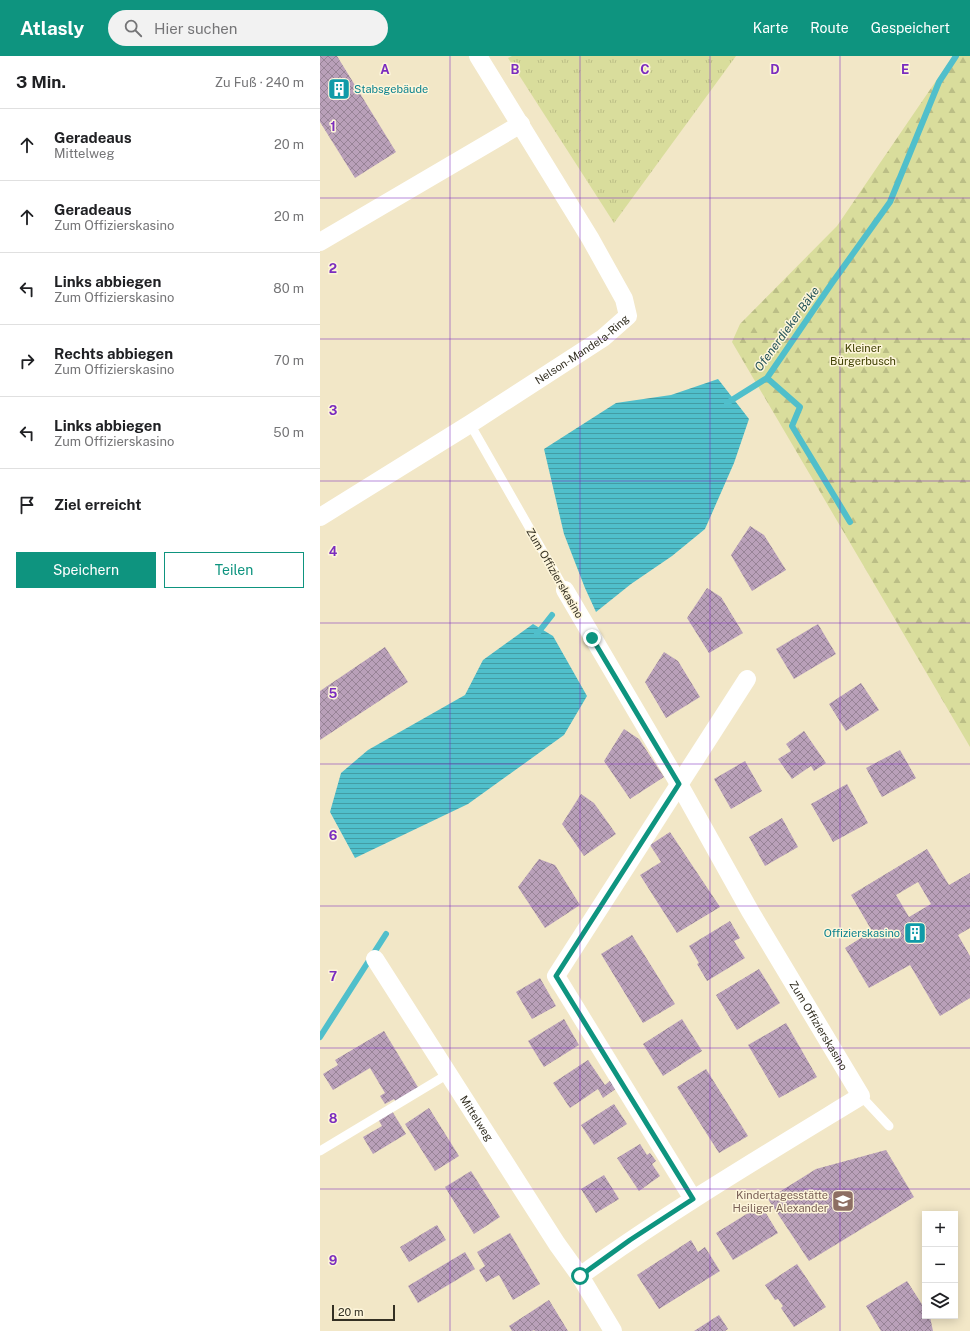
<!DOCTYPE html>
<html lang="de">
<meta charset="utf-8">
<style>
body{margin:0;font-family:"Public Sans",sans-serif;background:#f2f2f2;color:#202124}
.controls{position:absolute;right:12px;bottom:12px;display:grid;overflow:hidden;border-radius:0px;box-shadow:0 2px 10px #0003}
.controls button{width:36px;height:36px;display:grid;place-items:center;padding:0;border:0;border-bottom:1px solid #e0e0e0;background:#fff;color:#202124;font:20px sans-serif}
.scale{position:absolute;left:12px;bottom:10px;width:63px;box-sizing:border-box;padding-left:4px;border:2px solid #343023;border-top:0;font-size:11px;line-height:14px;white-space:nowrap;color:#343023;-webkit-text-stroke:3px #fdf5da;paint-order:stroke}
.stop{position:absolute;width:12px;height:12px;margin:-9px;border:3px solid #0e947f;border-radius:50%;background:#fff}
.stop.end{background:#0e947f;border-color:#fff;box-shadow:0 1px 4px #0008}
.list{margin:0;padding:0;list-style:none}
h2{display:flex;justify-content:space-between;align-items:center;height:52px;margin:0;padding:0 16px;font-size:17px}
h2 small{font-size:13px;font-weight:400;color:#757577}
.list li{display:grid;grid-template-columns:26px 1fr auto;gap:12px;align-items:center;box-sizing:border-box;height:72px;padding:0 16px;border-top:1px solid #e0e0e0}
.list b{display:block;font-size:15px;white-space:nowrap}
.list p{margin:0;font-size:13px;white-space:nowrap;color:#757577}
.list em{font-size:13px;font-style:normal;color:#757577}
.actions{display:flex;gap:8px;padding:12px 16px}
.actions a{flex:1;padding:9px 0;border:1px solid #0e947f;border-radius:0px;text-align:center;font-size:14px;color:#0e947f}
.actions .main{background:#0e947f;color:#fff}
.icon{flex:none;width:22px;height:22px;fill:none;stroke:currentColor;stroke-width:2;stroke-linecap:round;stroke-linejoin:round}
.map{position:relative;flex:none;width:650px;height:1275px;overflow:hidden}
header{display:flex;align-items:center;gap:24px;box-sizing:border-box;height:56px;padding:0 20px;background:#0e947f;color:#fff}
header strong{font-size:19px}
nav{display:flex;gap:22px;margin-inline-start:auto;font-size:14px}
.search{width:280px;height:36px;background:#f2f2f2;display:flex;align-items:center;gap:10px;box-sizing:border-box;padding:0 14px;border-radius:22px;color:#757577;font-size:15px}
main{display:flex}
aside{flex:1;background:#fff}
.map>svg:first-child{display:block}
.forest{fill:url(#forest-firs)}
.park{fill:url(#park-tufts)}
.water{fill:url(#water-rules)}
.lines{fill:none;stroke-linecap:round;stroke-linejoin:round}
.stream{stroke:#50bfcb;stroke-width:6}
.building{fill:url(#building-cross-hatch);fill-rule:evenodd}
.service{stroke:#fff;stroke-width:9}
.minor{stroke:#fff;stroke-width:18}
.route{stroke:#0e947f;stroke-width:5}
.grid{fill:none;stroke:#7b2cbf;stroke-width:1;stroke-opacity:0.55}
.labels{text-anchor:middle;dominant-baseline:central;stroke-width:3;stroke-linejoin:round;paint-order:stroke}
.culture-label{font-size:11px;fill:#0d838f;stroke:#fdf5da;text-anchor:start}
.street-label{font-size:11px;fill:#343023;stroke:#fdf5da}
.park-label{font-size:11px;fill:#3e3f00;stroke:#fdf5da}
.education-label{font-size:11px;fill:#785e54;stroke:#fdf5da;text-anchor:end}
.water-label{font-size:12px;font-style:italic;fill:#235358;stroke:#fdf5da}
.grid-label{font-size:13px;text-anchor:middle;font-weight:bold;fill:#7b2cbf;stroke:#fdf5da;stroke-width:3;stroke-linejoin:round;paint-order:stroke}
</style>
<header>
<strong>Atlasly</strong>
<div class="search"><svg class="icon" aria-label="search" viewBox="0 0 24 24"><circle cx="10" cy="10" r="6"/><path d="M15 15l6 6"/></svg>Hier suchen</div>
<nav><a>Karte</a><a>Route</a><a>Gespeichert</a></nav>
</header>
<main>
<aside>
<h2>3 Min.<small>Zu Fuß · 240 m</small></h2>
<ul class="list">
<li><svg class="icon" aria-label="ahead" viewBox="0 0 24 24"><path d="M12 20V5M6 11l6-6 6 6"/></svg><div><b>Geradeaus</b><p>Mittelweg</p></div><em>20 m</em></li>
<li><svg class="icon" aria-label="ahead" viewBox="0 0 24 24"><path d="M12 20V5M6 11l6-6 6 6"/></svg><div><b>Geradeaus</b><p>Zum Offizierskasino</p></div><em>20 m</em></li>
<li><svg class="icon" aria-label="left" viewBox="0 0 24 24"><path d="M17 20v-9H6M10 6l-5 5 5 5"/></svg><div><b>Links abbiegen</b><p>Zum Offizierskasino</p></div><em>80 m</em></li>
<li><svg class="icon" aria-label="right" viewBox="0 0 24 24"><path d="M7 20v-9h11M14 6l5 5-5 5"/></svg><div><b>Rechts abbiegen</b><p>Zum Offizierskasino</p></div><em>70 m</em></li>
<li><svg class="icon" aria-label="left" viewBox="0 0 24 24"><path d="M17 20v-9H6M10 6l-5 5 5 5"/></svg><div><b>Links abbiegen</b><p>Zum Offizierskasino</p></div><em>50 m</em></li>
<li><svg class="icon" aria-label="arrive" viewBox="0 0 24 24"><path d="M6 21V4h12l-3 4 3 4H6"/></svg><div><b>Ziel erreicht</b></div></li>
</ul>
<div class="actions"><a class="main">Speichern</a><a>Teilen</a></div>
</aside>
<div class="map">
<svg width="650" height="1275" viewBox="0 0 650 1275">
<defs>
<pattern id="forest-firs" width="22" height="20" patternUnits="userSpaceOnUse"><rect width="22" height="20" fill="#d9dd9c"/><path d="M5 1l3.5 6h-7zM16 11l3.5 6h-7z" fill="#bbbe86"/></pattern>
<pattern id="park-tufts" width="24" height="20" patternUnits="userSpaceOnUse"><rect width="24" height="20" fill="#d9dd9c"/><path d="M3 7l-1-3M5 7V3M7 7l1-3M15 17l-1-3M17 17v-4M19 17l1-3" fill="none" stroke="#bbbe86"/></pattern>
<pattern id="water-rules" width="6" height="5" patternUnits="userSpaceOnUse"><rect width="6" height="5" fill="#50bfcb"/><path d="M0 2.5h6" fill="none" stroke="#439ca4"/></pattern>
<pattern id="building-cross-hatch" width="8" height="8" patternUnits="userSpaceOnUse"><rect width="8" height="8" fill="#b9a0b9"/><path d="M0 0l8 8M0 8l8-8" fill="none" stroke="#978396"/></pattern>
</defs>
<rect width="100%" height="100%" fill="#f2e7c7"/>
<path class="forest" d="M633,0H650V691L412,286L420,268L517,170Z"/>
<path class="park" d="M192,0H416L294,167L188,2Z"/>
<path class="water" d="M398,323L429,363L414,407L385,473L352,500L311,528L276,556L265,532L244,478L224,393L296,347L351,339Z
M213,568L233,580L267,640L244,679L148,748L35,802L10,756L21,717L48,694L145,639L163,604Z"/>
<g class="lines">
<path class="stream" d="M447,322L480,351L472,370L530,466
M407,347L447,322L512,227L570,146L619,26L636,0
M217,578L232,559
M0,981L66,878"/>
</g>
<path class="building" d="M0,0H17L76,96L35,122L0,66Z
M430,470L444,479L466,514L432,535L411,499Z
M387,532L401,541L423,577L389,597L367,562Z
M498,568L516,598L474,623L456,593Z
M65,591L88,626L0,684V635Z
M344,596L358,605L380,641L346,662L325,626Z
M541,627L559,654L526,675L509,648Z
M304,673L319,683L344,721L310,743L284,705Z
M484,675L506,707L494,715L491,710L472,723L458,703L471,695L466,688Z
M580,694L596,722L562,741L546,712Z
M425,705L442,735L411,753L394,723Z
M527,728L548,767L513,786L491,748Z
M261,738L274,747L296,778L264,800L242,768Z
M462,762L478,791L445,810L429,781Z
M350,776L400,851L357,877L320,819L341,806L330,789Z
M607,793L629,829L650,817V872L638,879L650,900V942L620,960L590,909L549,932L525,892L552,875L531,839ZM598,826L611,848L589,861L576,839Z
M219,803L235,809L260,849L225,872L198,831Z
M410,865L420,882L414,885L425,902L387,925L377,908L379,907L369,890Z
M312,879L355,948L323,967L281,898Z
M439,913L460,947L417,974L396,939Z
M220,922L236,950L212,963L196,936Z
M244,963L259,989L224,1011L208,985Z
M362,963L382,995L343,1020L323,988Z
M466,967L497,1021L459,1042L428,989Z
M64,975L99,1033L76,1046L74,1043L65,1048L60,1040L65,1037L50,1012L13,1034L3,1018L18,1009L15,1004Z
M268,1004L285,1029L291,1024L297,1032L283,1042L278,1033L250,1052L233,1027Z
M386,1013L428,1080L399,1097L357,1031Z
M294,1048L307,1068L274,1089L261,1069Z
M109,1052L139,1100L115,1115L85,1068Z
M72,1055L86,1078L53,1098L43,1081L62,1070L58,1063Z
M320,1088L327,1099L330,1097L336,1105L332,1108L340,1120L319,1135L297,1102Z
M566,1094L594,1141L489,1205L448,1143L496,1113Z
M151,1115L180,1161L154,1178L125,1131Z
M284,1119L299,1143L276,1157L261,1133Z
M441,1149L458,1177L413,1204L396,1177Z
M117,1169L126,1184L89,1206L80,1191Z
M190,1177L220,1228L193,1244L179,1219L166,1226L159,1214L165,1210L157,1196Z
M371,1184L378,1196L385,1191L400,1215L339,1253L317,1219Z
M145,1196L155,1213L98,1247L88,1230Z
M477,1208L506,1251L474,1271L461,1252L463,1250L458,1243L455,1244L445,1229Z
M587,1225L605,1253V1260H609L610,1261L613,1275H561L546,1250Z
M229,1244L248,1275H215L214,1274L212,1275H192L189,1270Z
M399,1259L408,1273L405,1275H374Z"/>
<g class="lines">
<path class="service" d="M150,368L245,534
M541,1040L569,1070
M0,1095L128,1018"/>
<g class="minor">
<path d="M0,186L201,68"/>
<path id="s1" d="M0,461L150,368L283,282L308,260L304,243L270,182L158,0"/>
<path id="s2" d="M245,534L359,728L430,855L541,1040C446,1098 350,1155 260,1220"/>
<path id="s3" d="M55,903L237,1188L260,1220L293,1275"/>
<path d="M373,1143L236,920L427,623"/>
</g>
</g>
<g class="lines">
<path class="route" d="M260,1220L310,1184L373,1143L236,920L359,728L272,582"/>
</g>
<path class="grid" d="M130,0V1275M260,0V1275M390,0V1275M520,0V1275M0,142H650M0,283H650M0,425H650M0,567H650M0,708H650M0,850H650M0,992H650M0,1133H650"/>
<defs>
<g id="building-square" transform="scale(1.15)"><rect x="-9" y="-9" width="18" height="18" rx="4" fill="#0f9aa8" stroke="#fdf5da"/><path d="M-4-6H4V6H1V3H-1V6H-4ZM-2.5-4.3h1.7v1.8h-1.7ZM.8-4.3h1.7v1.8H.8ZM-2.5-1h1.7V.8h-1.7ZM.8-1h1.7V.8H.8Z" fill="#fff"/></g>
<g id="school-square" transform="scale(1.15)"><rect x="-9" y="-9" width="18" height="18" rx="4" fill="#8d6e63" stroke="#fdf5da"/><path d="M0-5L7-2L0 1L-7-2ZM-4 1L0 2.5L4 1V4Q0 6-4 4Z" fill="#fff"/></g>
</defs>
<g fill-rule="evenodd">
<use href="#building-square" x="19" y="33"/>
<use href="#building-square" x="595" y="877"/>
<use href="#school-square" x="523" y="1145"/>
</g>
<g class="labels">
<g class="culture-label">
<text x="34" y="33">Stabsgebäude</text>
<text x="580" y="877" text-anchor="end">Offizierskasino</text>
</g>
<g class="street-label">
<text stroke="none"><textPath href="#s1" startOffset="311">Nelson-Mandela-Ring</textPath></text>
<text transform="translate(235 517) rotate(60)">Zum Offizierskasino</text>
<text stroke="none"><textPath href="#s2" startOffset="504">Zum Offizierskasino</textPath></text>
<text stroke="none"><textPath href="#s3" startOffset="189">Mittelweg</textPath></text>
</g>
<g class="park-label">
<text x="543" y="292">Kleiner<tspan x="543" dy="13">Bürgerbusch</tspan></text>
</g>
<g class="education-label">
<text x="508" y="1139">Kindertagesstätte<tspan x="508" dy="13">Heiliger Alexander</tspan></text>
</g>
<g class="water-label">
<text transform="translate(467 273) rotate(-54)">Ofenerdieker Bäke</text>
</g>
</g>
<g class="grid-label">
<text x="65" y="18">A</text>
<text x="195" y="18">B</text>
<text x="325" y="18">C</text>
<text x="455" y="18">D</text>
<text x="585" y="18">E</text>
<text x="13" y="75">1</text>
<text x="13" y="217">2</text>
<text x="13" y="359">3</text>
<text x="13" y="500">4</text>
<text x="13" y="642">5</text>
<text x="13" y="784">6</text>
<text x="13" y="925">7</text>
<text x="13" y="1067">8</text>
<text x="13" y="1209">9</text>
</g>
</svg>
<div class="controls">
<button>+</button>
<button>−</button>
<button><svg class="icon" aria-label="layers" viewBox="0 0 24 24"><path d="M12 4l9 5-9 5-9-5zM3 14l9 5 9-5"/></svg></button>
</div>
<div class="scale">20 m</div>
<div class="stop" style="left:260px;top:1220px"></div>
<div class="stop end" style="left:272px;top:582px"></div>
</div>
</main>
